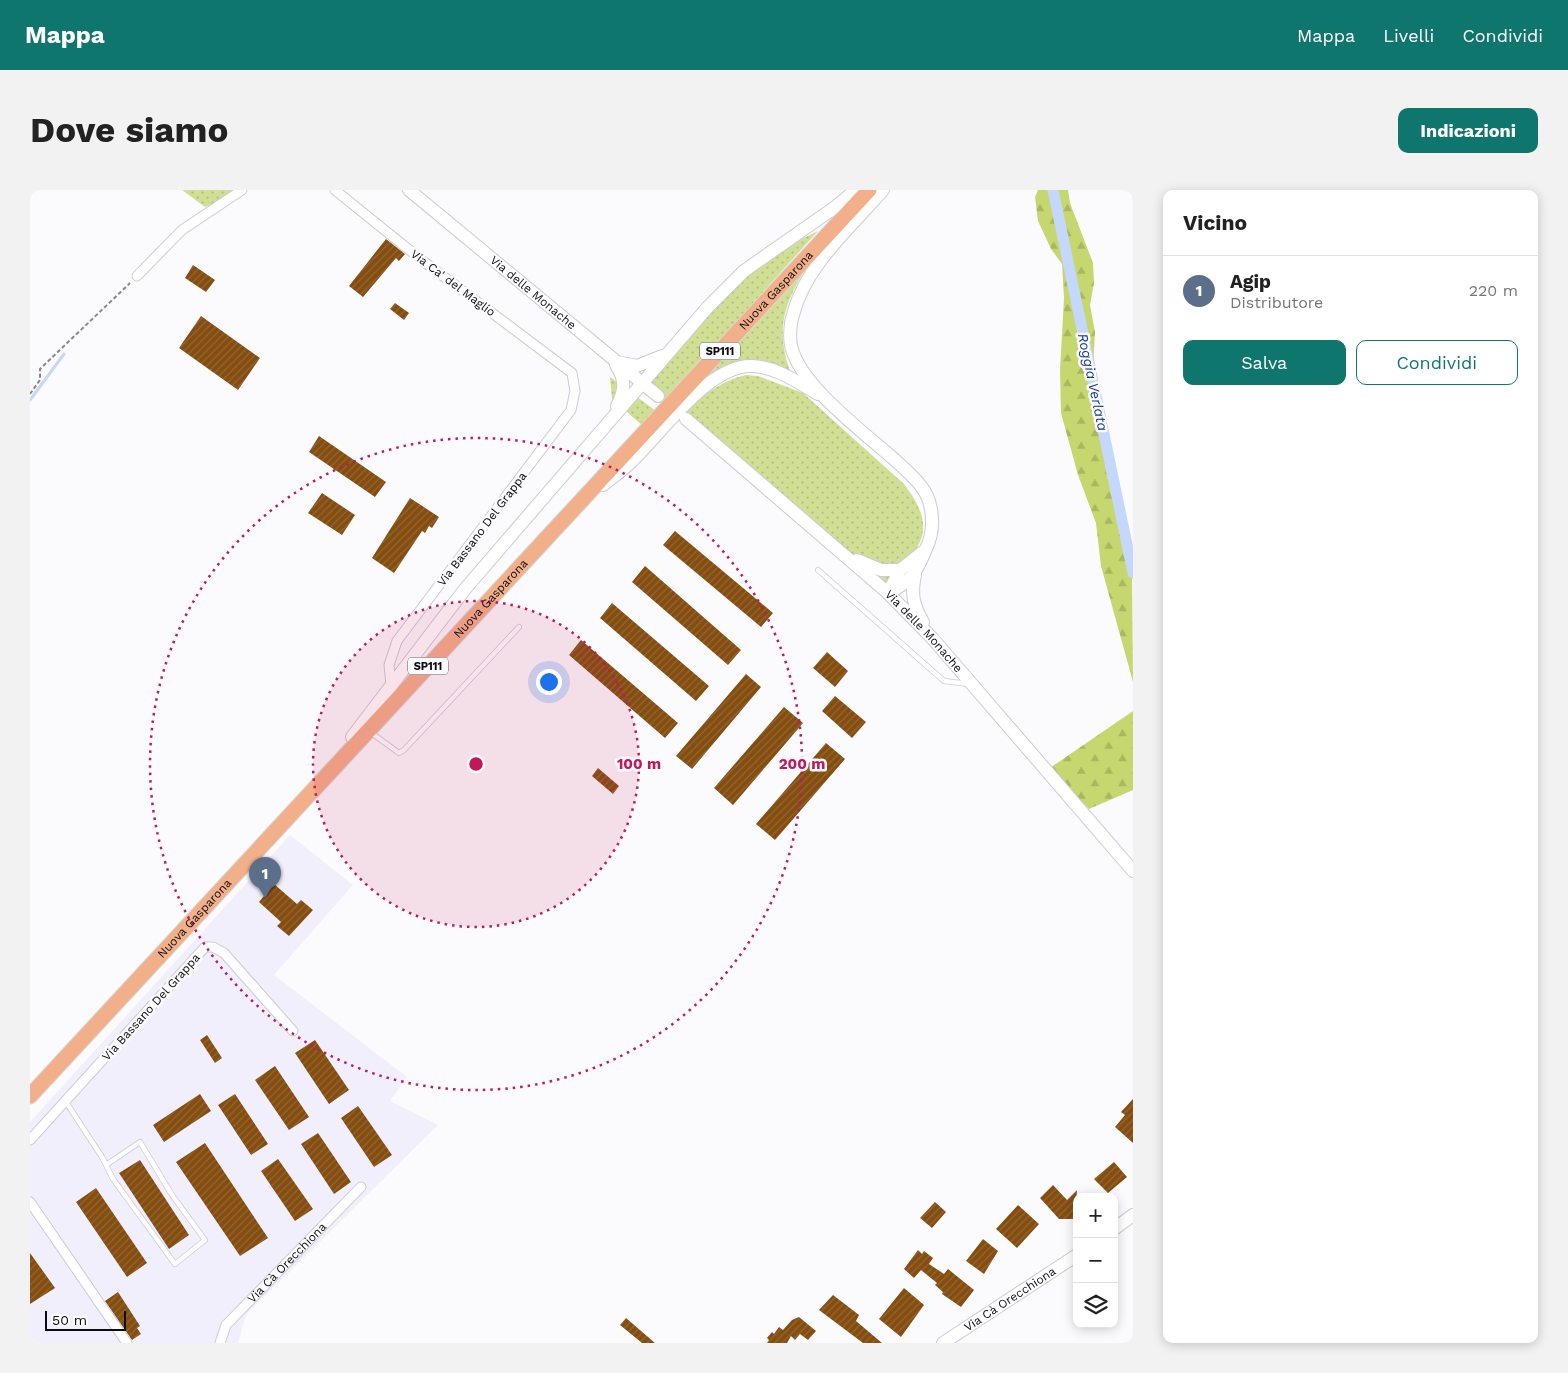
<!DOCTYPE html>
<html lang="it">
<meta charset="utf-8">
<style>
body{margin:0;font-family:"Work Sans",sans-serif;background:#f2f2f2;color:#222}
.controls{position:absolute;right:15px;bottom:15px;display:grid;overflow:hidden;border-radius:10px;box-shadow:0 2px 12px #0003}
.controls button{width:45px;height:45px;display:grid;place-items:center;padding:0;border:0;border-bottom:1px solid #e0e0e0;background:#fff;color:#222;font:25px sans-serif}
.scale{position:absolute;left:15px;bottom:12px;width:81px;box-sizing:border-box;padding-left:5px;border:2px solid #0d0d11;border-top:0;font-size:14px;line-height:18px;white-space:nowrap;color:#0d0d11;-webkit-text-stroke:4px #fbfbfd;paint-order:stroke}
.you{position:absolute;left:518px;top:491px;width:18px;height:18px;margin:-12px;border:4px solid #fff;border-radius:50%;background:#1a73e8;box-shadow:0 0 0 8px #1a73e833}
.badge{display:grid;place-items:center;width:32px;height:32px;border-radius:50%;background:#0f766e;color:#fff;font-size:16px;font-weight:700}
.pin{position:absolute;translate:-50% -41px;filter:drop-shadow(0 1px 2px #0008)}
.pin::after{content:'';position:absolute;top:26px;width:18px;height:15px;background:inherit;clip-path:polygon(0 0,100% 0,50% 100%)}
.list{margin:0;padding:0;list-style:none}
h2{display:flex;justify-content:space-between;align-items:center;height:65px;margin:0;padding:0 20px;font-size:21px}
h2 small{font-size:16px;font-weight:400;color:#767676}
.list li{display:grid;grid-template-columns:32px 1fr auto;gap:15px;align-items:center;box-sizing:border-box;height:70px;padding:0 20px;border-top:1px solid #e0e0e0}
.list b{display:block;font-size:19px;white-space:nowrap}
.list p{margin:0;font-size:16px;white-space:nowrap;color:#767676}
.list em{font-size:16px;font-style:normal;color:#767676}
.actions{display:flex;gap:10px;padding:15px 20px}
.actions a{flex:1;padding:11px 0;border:1px solid #0f766e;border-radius:10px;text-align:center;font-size:18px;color:#0f766e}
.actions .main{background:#0f766e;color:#fff}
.icon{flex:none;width:28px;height:28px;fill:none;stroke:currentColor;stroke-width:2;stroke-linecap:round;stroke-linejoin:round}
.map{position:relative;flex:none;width:1103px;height:1153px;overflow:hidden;border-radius:10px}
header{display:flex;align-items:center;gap:30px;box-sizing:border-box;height:70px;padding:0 25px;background:#0f766e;color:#fff}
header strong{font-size:24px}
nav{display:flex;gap:28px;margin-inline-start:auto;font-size:18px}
.intro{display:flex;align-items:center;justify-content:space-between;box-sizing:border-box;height:120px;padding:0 30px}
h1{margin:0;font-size:35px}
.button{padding:12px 22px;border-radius:10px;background:#0f766e;color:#fff;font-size:18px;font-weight:700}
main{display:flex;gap:30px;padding:0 30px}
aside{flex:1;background:#fff;border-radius:10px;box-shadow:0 2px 12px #0003}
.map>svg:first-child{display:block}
.commercial{fill:#f2effc}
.grass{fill:url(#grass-dots)}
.forest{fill:url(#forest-firs)}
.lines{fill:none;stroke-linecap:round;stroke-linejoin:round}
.stream{stroke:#c5d7fa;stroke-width:3}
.canal{stroke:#c5d7fa;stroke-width:11}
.building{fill:url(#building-hatch)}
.lane-casing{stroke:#cccad6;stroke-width:6}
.street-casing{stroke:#cccad6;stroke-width:11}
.secondary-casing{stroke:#cccad6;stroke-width:14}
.primary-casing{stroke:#d8d8d9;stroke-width:17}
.path{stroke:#88888b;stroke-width:2;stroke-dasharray:4 2.5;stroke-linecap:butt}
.lane{stroke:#fff;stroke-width:4.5}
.street{stroke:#fff;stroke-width:9}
.secondary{stroke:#fff;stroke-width:12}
.primary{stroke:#f2b08a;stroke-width:15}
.ring{fill:none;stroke:#c2185b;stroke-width:2.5;stroke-dasharray:2.5 5}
.labels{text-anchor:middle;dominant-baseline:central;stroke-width:5;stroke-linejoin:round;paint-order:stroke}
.shield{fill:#fbfbfd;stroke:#545458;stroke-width:1}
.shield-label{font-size:11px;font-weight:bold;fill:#0d0d11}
.street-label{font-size:12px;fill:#0d0d11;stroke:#fbfbfd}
.water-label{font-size:14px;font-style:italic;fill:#133896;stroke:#fbfbfd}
.centre{fill:#c2185b;stroke:#fbfbfd;stroke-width:2.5}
.ring-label{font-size:15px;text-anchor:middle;font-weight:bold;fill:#c2185b;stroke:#fbfbfd;stroke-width:5;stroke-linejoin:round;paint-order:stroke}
</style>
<header>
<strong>Mappa</strong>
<nav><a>Mappa</a><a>Livelli</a><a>Condividi</a></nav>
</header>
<div class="intro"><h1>Dove siamo</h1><a class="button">Indicazioni</a></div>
<main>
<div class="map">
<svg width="1103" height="1153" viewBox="0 0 1103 1153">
<defs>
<pattern id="grass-dots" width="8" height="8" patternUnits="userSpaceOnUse" patternTransform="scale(1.25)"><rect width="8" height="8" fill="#d1df94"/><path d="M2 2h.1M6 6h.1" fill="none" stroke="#b2be7f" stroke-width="1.8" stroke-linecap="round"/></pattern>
<pattern id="forest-firs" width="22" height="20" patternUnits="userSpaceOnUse" patternTransform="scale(1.25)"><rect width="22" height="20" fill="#c6d770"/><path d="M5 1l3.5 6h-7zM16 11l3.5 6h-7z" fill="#a9b760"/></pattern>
<pattern id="building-hatch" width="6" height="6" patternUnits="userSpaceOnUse" patternTransform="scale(1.25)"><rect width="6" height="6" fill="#854d0e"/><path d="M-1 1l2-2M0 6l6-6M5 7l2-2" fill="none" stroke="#916738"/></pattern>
</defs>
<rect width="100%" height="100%" fill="#fbfbfd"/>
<path class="commercial" d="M260,645L323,695L244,785L377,887L360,911L408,935L216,1125L208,1153H0V932Z"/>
<path class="grass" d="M152,0H214L175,17Z
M788,41L632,214L604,193L732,68Z
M790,54C761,105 739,129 763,189L717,175L656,205Z
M716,185L728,186L773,203L874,294C910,341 890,357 857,396L648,226C669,209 689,191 716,185Z
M580,187L626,221L613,236L582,209Z"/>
<path class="forest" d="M1008,0H1038L1040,13L1063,73L1064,93L1060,115L1065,142L1062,196L1078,289L1090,321L1093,344L1102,382L1103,492L1071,376L1066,333L1048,285L1031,223L1030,180L1034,108L1032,74L1021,59L1008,31L1005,7Z
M1103,521V600L1059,619L1017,580Z"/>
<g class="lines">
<path class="stream" d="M0,210L34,164"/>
<path class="canal" d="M1023,0L1103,383"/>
</g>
<path class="building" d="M356,49L375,64L369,71L366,68L333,107L319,96Z
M163,75L185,90L176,102L155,88Z
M365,113L379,123L374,130L360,119Z
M171,126L230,168L208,200L149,158Z
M289,246L356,292L345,307L279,262Z
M292,303L325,325L312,345L278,323Z
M380,308L409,327L402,338L399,336L395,343L392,341L364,383L342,368Z
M645,341L743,423L731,437L633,355Z
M615,376L711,460L698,475L602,392Z
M582,413L679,496L666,511L570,428Z
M551,450L648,533L635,548L539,465Z
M797,462L818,481L805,497L783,478Z
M716,484L731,497L662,579L646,566Z
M805,506L836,532L822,548L792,521Z
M754,517L773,533L703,615L684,598Z
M796,553L815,569L745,650L726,634Z
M568,578L589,596L583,604L562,586Z
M244,694L267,714L271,710L283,720L259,746L247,736L251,732L229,712Z
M177,845L192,868L185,873L170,850Z
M285,850L319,900L299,914L265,863Z
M245,876L279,927L259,940L225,890Z
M170,904L181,921L134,952L123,935Z
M205,904L238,954L221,965L188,915Z
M1103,909V953L1085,937L1095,925L1091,922Z
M328,916L362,965L344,977L311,928Z
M288,943L321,992L304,1004L271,954Z
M175,953L238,1048L210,1066L146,972Z
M248,969L283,1019L265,1031L231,981Z
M110,970L159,1045L139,1059L89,983Z
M1084,972L1097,987L1078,1003L1064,989Z
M1023,995L1037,1010L1047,1000L1045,1029H1029L1010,1008Z
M66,998L117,1073L97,1087L46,1012Z
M905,1012L916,1022L902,1038L890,1028Z
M988,1015L1009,1034L987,1058L966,1039Z
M953,1049L968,1061L954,1084L936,1071Z
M888,1060L892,1064L894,1061L903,1068L899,1074L914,1084L918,1079L944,1100L931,1117L912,1104L913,1102L905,1095L907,1093L891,1080L884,1088L874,1079Z
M0,1063L25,1098L0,1114Z
M874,1098L894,1115L871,1147L849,1129Z
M88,1102L110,1136L107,1138L111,1144L102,1150L75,1111Z
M803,1105L829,1125L826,1131L852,1153H833L789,1120Z
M769,1127L786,1141L778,1150L770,1144L765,1150L761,1146L757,1153H737L739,1150L737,1148L742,1142L744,1144L749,1137L753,1140L762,1130Z
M596,1128L625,1153H612L590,1135Z"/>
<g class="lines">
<g class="lane-casing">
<path id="lane" d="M788,380L914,491L939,494
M340,542L369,563L374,560L489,437
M36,912L72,967L83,989L145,1074L175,1050L142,1005L110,952L76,975"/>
</g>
<g class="street-casing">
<g id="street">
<path d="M305,0L393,71L542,183L545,201L541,220L367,451L359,475L361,495"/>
<path d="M107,86L152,40L212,0"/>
<path d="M0,950L175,757H183L194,763L263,841"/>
<path d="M0,1012L97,1153"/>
<path id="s1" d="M190,1153L196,1135L331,997"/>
</g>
</g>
<g class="secondary-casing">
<g id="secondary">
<path id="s2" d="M379,0L628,206"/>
<path d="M853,0C821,37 775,76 763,125C760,133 759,151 762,159C772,197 836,244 866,271C878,282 894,295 899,311C904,328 903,344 896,359C886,383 882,391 858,403"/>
<path d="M587,172L607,176L632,166"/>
<path d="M586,175C596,190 595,200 587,216"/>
<path id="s3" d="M656,229L858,403L903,449L1103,681"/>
<path d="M573,295C583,287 593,280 602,271C631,244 679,174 722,176C747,177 767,192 788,204"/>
<path d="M827,370L851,380H870"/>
<path d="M885,385C881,404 883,415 893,432"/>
<path d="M858,403L870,380L893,362"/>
<path d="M322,547L435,399L677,118L714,81L804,18L826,0"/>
<path d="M1084,1039L1103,1025"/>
<path id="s4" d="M913,1153L1047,1065"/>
</g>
</g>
<g class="primary-casing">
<g id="primary">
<path id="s5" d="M0,906L839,0"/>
</g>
</g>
<path class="path" d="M0,204L10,190V179L100,93"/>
<use href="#lane" class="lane"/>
<use href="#street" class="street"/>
<use href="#secondary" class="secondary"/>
<use href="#primary" class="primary"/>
</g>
<circle cx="446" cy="574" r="163" fill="#c2185b" fill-opacity=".12"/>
<g class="ring">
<circle cx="446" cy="574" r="163"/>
<circle cx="446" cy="574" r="326"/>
</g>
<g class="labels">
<g class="shield">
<rect x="670" y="152.5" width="40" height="17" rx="4"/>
<rect x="378" y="467.5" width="40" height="17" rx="4"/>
</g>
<g class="shield-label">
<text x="690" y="161">SP111</text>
<text x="398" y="476">SP111</text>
</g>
<g class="street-label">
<text transform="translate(423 93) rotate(37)">Via Ca' del Maglio</text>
<text stroke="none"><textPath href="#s5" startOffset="1098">Nuova Gasparona</textPath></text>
<text stroke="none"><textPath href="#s2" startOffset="161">Via delle Monache</textPath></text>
<text transform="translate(452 339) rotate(-53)">Via Bassano Del Grappa</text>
<text stroke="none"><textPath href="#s5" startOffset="678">Nuova Gasparona</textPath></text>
<text stroke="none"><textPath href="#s3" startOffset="319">Via delle Monache</textPath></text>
<text stroke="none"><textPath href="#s5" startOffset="242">Nuova Gasparona</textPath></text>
<text transform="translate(121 817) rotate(-48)">Via Bassano Del Grappa</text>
<text stroke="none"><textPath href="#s1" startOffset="106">Via Cà Orecchiona</textPath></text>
<text stroke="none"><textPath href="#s4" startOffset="80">Via Cà Orecchiona</textPath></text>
</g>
<g class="water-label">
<text transform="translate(1063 192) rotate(78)">Roggia Verlata</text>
</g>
</g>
<circle cx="446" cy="574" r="8" class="centre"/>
<g class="ring-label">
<text x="609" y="579">100 m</text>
<text x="772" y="579">200 m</text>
</g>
</svg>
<div class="controls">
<button>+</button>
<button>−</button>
<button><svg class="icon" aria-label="layers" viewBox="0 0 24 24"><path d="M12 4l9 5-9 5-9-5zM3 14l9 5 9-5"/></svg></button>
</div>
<div class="scale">50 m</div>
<div class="you"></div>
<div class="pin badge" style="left:235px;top:708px;background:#5c6f8a">1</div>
</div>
<aside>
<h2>Vicino<small></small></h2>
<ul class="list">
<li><span class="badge" style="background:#5c6f8a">1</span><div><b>Agip</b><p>Distributore</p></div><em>220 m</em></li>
</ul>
<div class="actions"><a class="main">Salva</a><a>Condividi</a></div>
</aside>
</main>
